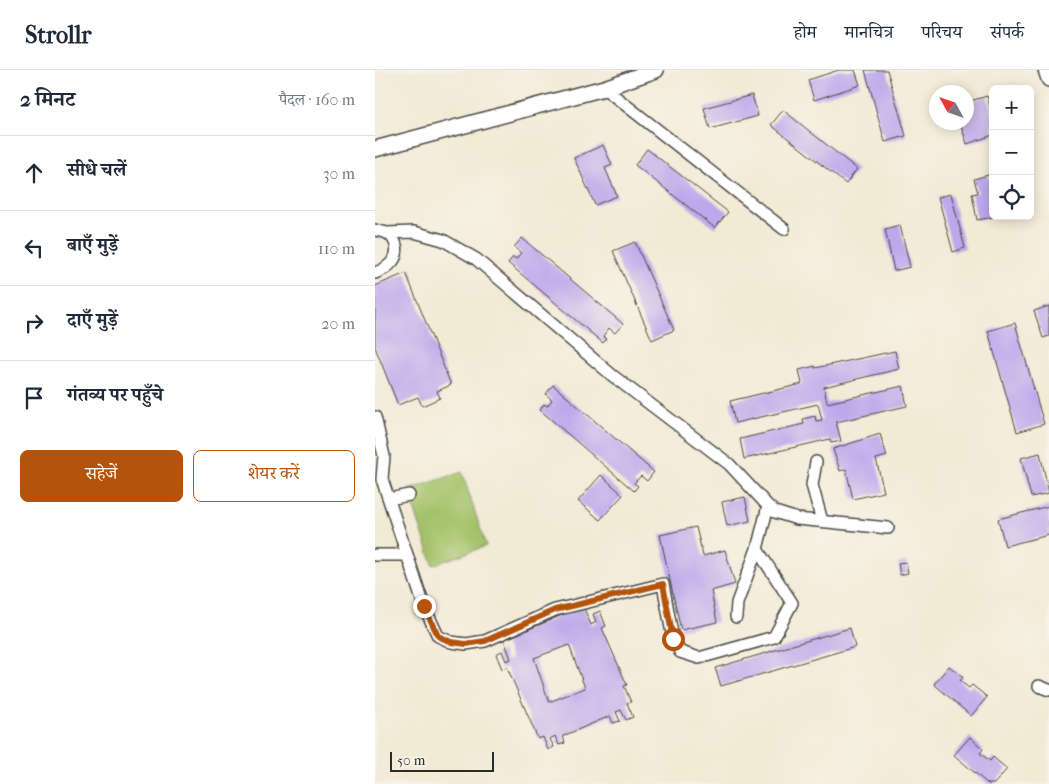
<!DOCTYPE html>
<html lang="hi">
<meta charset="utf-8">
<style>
body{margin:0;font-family:"IM FELL French Canon","Noto Serif Devanagari",serif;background:#f2f2f3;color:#1f2937}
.controls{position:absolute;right:15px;top:15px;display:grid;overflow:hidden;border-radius:8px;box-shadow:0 2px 12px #0003}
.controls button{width:45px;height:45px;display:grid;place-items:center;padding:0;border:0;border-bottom:1px solid #e0e1e3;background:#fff;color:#1f2937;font:25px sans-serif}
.compass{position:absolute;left:554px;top:15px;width:45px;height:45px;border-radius:50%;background:#fff;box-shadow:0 2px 12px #0003;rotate:310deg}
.scale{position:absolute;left:15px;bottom:12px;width:104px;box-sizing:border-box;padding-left:5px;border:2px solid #2b2b2b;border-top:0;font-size:14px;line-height:18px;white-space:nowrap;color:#2b2b2b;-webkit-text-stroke:4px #f7f3e8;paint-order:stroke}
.stop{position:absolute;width:15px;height:15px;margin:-11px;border:4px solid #b45309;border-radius:50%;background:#fff}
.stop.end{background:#b45309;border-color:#fff;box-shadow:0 1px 5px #0008}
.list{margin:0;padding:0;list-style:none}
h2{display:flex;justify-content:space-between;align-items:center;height:65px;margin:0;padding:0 20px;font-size:21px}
h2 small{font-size:16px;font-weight:400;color:#747a83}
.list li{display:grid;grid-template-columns:32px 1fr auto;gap:15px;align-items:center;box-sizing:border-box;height:75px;padding:0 20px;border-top:1px solid #e0e1e3}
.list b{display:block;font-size:19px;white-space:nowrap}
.list em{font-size:16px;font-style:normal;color:#747a83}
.actions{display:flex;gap:10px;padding:15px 20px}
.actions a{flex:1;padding:11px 0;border:1px solid #b45309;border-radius:8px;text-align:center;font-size:18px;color:#b45309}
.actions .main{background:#b45309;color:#fff}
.icon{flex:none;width:28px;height:28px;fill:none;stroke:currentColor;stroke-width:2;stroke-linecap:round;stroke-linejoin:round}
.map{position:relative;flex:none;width:674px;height:714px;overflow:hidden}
header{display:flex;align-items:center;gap:30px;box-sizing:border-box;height:70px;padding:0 25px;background:#fff;border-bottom:1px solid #e0e1e3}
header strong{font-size:24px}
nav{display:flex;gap:28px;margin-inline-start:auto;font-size:18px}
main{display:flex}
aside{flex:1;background:#fff}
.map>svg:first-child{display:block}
.green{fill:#a4c269;stroke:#68764a}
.building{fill:#bea7eb;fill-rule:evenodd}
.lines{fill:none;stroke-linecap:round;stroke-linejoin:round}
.minor-casing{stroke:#494844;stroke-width:14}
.tertiary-casing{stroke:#494844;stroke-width:18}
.minor{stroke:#fff;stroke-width:11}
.tertiary{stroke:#fff;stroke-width:15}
.route{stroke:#b45309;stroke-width:6}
</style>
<header>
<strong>Strollr</strong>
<nav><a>होम</a><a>मानचित्र</a><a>परिचय</a><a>संपर्क</a></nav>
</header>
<main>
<aside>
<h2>2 मिनट<small>पैदल · 160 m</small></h2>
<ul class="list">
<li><svg class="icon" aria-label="ahead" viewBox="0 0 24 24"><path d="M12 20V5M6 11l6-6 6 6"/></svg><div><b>सीधे चलें</b></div><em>30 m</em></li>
<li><svg class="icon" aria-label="left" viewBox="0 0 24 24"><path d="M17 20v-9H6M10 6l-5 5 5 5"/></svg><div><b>बाएँ मुड़ें</b></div><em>110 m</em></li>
<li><svg class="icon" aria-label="right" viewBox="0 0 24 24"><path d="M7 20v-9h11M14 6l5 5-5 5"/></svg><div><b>दाएँ मुड़ें</b></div><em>20 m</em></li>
<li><svg class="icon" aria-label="arrive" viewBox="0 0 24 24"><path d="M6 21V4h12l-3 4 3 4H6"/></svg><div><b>गंतव्य पर पहुँचे</b></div></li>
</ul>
<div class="actions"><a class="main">सहेजें</a><a>शेयर करें</a></div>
</aside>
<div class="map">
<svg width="674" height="714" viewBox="0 0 674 714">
<rect width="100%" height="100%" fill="#f7f3e8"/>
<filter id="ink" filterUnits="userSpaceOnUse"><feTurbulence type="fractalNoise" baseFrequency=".02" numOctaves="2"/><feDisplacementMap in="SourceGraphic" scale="10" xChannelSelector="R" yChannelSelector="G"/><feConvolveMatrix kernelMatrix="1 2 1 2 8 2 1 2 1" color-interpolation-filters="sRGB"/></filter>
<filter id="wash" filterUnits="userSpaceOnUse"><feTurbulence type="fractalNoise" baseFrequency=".0096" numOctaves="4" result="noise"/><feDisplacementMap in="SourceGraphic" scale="20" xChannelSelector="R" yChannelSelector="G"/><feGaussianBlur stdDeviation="1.12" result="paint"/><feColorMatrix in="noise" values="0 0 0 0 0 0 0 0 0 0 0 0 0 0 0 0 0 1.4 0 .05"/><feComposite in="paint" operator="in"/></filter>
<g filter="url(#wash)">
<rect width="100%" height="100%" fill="#f3ead5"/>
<path class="green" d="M87,402L111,476L58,495L33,420Z"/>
<g id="blocks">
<path class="building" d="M464,0H480L485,15L439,30L433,10Z
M490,0H512L531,66L510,72Z
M377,25L383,46L335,59L329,38Z
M612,26L618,45V65L592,74L585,52H592V32Z
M408,40L482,99L471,114L396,55Z
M228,75L237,95L230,98L242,126L220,135L199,88Z
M272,79L353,142L340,158L260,95Z
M613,105L618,117V147L602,150L597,124L603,123L599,109Z
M576,124L590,178L578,182L563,127Z
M525,155L535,197L519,201L510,159Z
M147,168L248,254L240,263L234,258L228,266L231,269L228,273L133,193L138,187L141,189L146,183L139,177Z
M260,172L299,260L277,270L238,181Z
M31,203L76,315L62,321L65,328L47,336L43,327L23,335L0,277V216Z
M674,236V266L668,268L659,241Z
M640,253L669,354L642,362L613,261Z
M520,281L524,299L449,317L452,333L528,316L532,336L461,352L466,371L456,373L455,369L369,389L365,369L429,354L428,349L440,346L441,351L447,350L443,334L360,353L355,331L427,314L424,300L440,296V298Z
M178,315L279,402L272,411L266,406L259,413L263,416L259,421L165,340L169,334L172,336L177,330L171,324Z
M505,364L512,386L501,389L509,422L478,429L471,399L465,401L458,379Z
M665,383L674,423L656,427L646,388Z
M226,405L248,425L225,450L203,431Z
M370,427L375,451L352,456L347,432Z
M674,436V465L630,476L623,449Z
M321,457L328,486L350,480L360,514L336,521L342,552L306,560L285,465Z
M531,492L533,503L525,505L523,493Z
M208,536L216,555L221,552L218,544L225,541L231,556L227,558L252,615L249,616L256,632L252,633L258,647L251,650L246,640L241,642L245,651L238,653L235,646L188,666L190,673L184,675L180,666L175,669L179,677L173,680L168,667L163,669L132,597L127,599L121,584L127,581L131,591L136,589L129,570ZM194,575L210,618L174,632L159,588Z
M475,558L480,577L346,616L340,598Z
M574,596L588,607L585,611L594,618L597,615L612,627L596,646L559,614Z
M595,667L608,679L605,683L615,691L618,687L632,699L619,714H613L579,685Z"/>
</g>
</g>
<g filter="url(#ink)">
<use href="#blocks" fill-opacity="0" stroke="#494844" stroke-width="1"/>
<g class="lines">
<g class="minor-casing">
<path id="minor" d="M229,18L409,159
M0,160C4,161 9,162 12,163C22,169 25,183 17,192C13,197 6,201 0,203
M0,347L9,386L7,409L49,536L63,566L76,572L91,574L110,571L180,540L288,514L298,569L305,582L324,588L399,567L417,533L382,479L393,436L354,394L238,306L101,189L68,170L39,162L12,163
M441,392L437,415L447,451
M14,429L34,425
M393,436L400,442L422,449L513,458
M0,485H32
M361,547L362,533L382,479
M664,616L674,620"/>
</g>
<g class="tertiary-casing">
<path id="tertiary" d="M671,0L674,9
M0,79L229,18L281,0"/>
</g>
<use href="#minor" class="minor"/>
<use href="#tertiary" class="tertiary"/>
</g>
</g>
<g class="lines" filter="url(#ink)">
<path class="route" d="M49,536L63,566L76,572L91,574L110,571L180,540L288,514L298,569"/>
</g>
</svg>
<div class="controls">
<button>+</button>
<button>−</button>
<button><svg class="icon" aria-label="locate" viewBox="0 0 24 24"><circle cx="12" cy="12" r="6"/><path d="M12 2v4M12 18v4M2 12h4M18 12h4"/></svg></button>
</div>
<svg class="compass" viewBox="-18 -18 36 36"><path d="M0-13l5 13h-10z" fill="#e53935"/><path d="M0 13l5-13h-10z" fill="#747a83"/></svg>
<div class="scale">50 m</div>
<div class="stop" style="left:298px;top:569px"></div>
<div class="stop end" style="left:49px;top:536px"></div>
</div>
</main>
